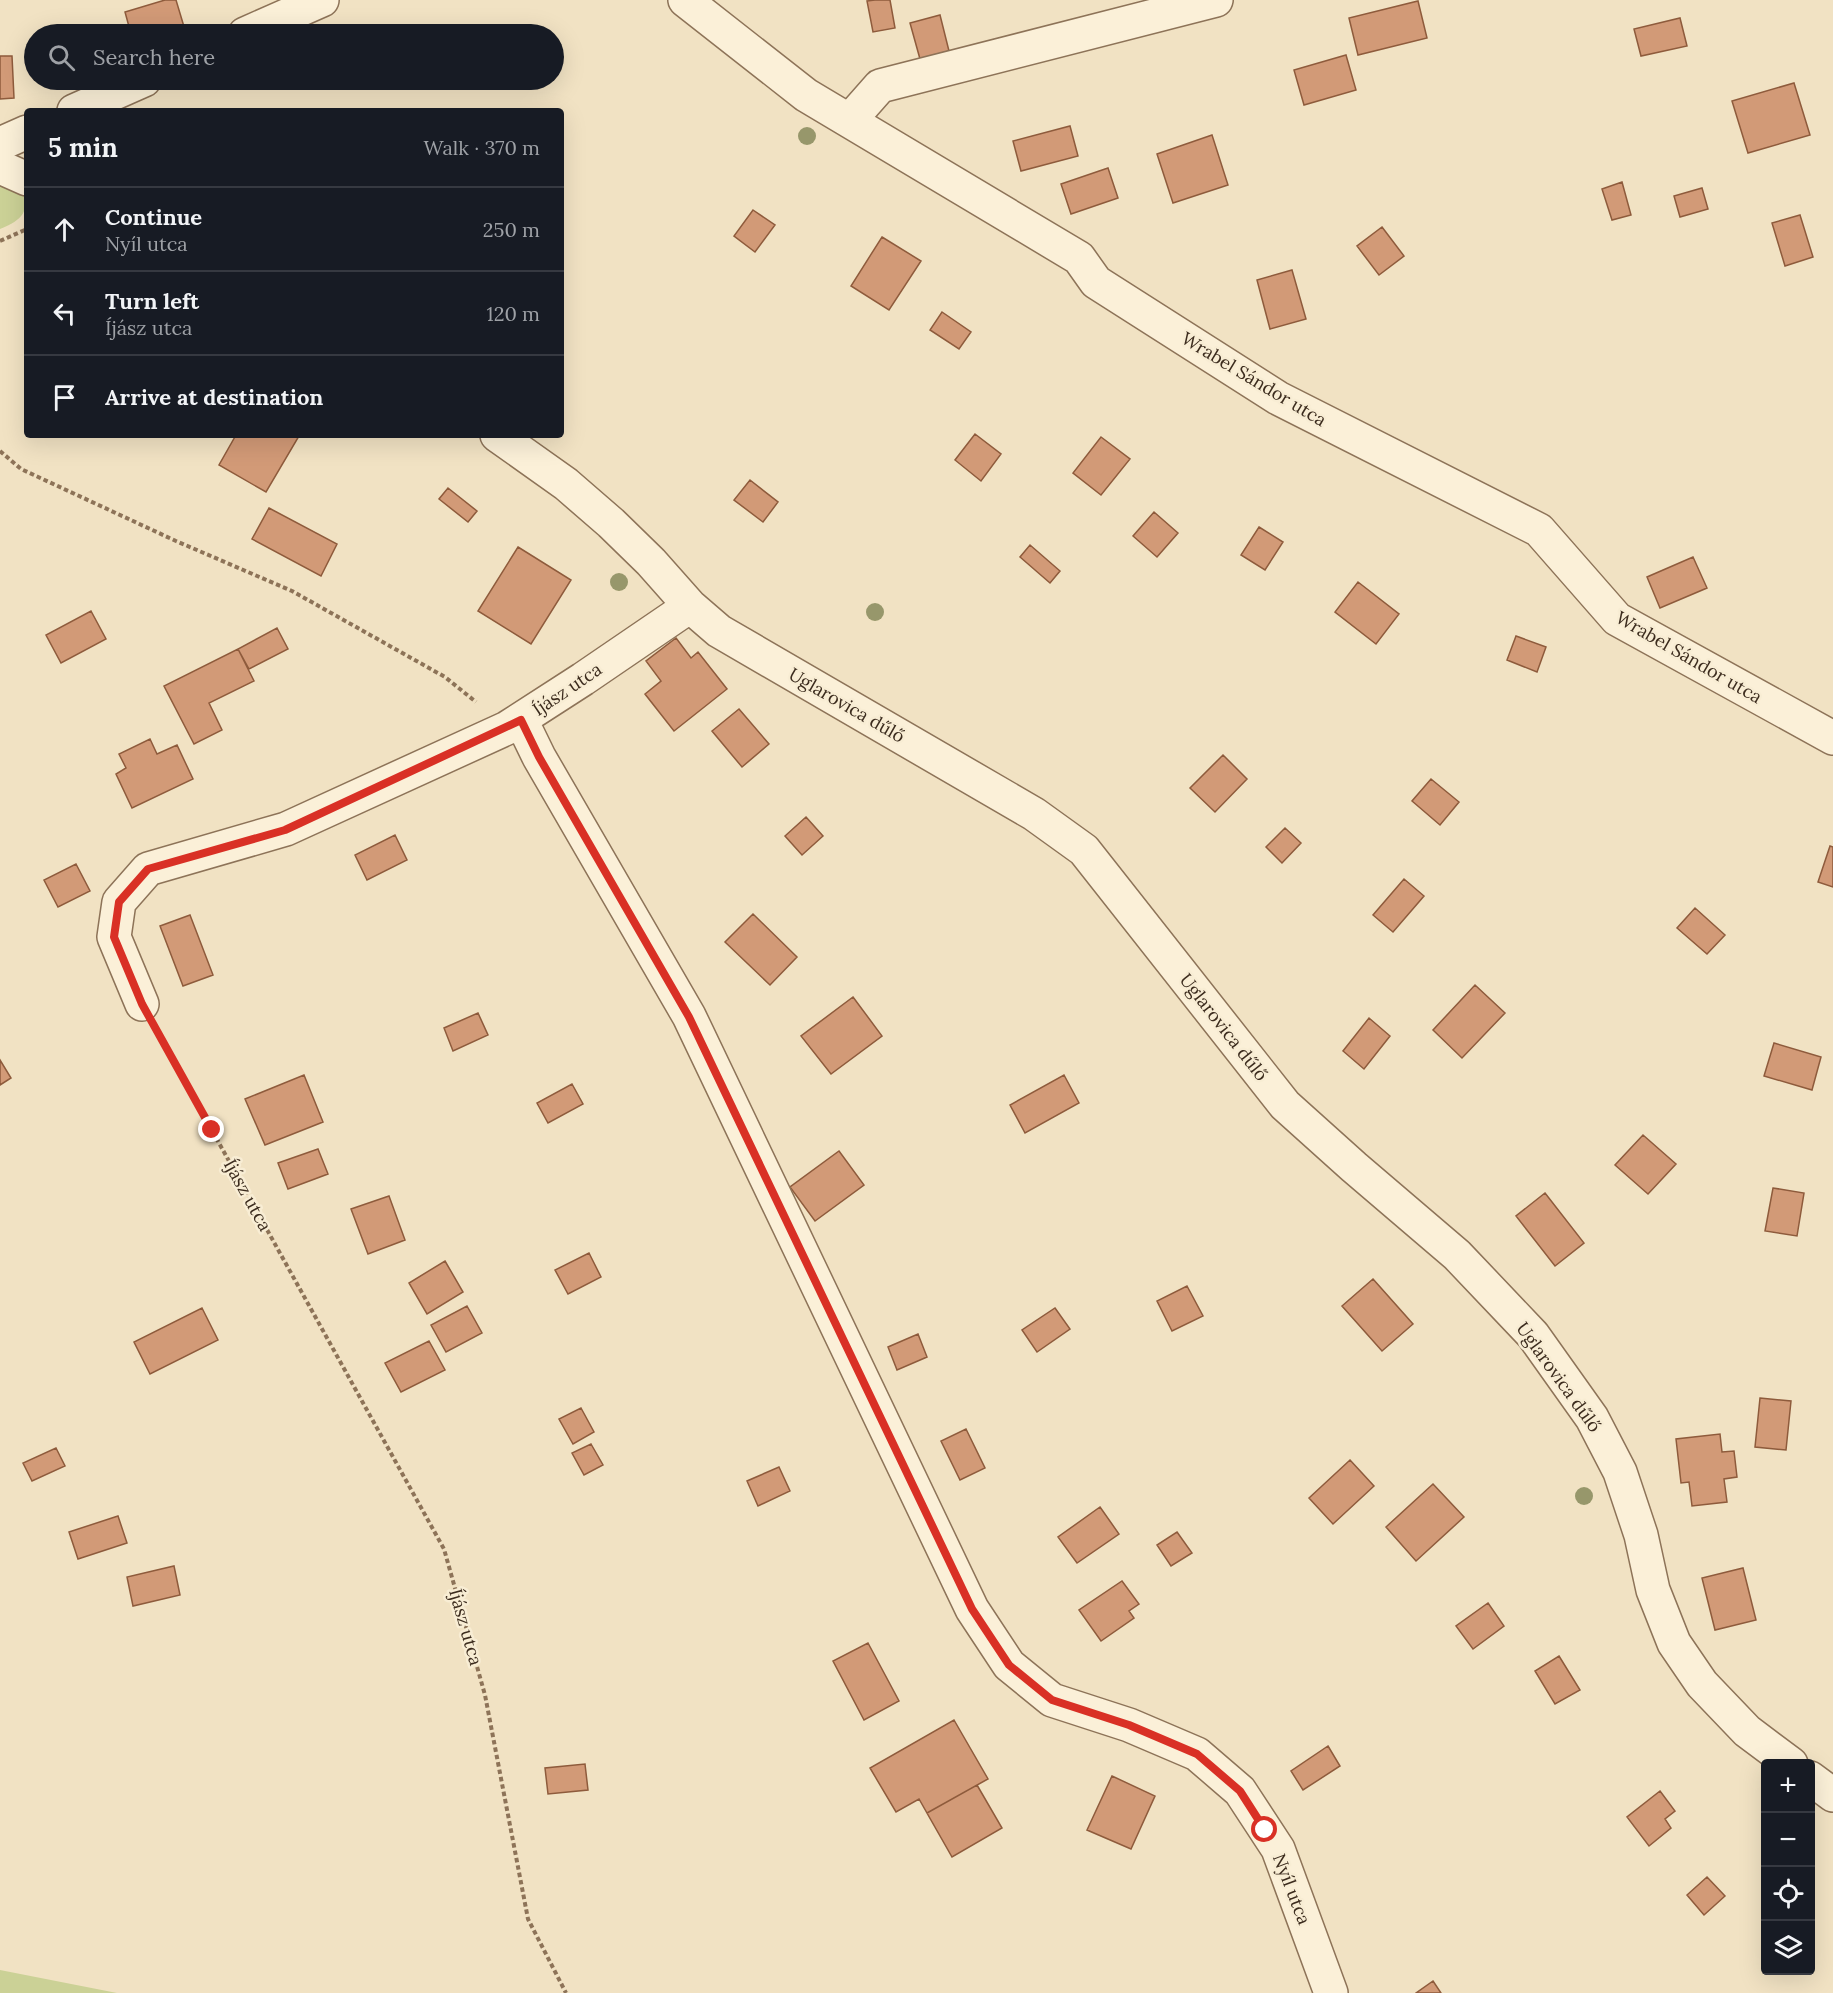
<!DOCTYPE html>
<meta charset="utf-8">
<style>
body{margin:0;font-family:Lora,serif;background:#242831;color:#f1f3f6}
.controls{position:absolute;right:18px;bottom:18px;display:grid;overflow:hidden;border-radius:6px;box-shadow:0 6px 24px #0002}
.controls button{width:54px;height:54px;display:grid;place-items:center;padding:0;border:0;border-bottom:2px solid #363941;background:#171b24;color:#f1f3f6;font:30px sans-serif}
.stop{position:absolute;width:18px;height:18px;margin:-14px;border:4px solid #d93025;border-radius:50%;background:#fff}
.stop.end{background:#d93025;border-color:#fff;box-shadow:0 2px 6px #0008}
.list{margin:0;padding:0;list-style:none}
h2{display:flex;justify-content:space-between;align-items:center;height:78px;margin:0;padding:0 24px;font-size:26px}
h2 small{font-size:20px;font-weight:400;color:#9ea1a6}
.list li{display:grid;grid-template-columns:39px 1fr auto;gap:18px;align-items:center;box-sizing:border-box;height:84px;padding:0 24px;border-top:2px solid #363941}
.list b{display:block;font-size:22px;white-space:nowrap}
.list p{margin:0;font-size:20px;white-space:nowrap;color:#9ea1a6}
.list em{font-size:20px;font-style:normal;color:#9ea1a6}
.icon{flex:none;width:33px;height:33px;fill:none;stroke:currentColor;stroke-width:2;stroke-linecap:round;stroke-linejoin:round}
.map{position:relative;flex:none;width:1833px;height:1993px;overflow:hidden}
.search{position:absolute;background:#171b24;box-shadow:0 6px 24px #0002;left:24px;top:24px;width:540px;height:66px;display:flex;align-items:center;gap:15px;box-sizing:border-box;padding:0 21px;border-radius:33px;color:#9ea1a6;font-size:22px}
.panel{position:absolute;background:#171b24;box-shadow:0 6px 24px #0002;left:24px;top:108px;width:540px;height:330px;border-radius:6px}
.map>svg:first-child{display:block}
.green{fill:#cbd196}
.building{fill:#d29a77;stroke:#8e5b3c;stroke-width:1.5}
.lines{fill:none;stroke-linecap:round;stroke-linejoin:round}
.minor-casing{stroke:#8d7358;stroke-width:36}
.path{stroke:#8d7358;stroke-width:4;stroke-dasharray:4.5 3;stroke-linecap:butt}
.minor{stroke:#fbf0d8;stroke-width:33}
.tree{fill:#97976b}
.route{stroke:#d93025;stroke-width:8}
.labels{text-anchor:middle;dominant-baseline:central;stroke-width:5;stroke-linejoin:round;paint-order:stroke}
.street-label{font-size:18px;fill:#3c2c1e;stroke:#f8edd4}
</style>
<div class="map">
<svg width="1833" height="1993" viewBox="0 0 1833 1993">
<rect width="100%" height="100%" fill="#f1e2c3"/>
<path class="green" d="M0,174L27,188C27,213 24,219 0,229Z
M0,1970L117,1993H0Z"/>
<path class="building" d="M165,0H176L185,30L170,34H131L125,12Z
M875,0H890L895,28L873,32L867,1Z
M1418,1L1427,38L1358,55L1349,18Z
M940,15L949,51L920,59L910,23Z
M1680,18L1687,46L1641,56L1634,29Z
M1346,55L1356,90L1304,105L1294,70Z
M0,56H12L14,98L0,99Z
M390,80H409L399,89Z
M1794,83L1810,135L1748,153L1732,101Z
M1070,126L1078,156L1021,171L1013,141Z
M1212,135L1228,185L1173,203L1157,154Z
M1108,168L1118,198L1071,214L1061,184Z
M1622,182L1631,215L1612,220L1602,189Z
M1702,188L1708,209L1680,217L1674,196Z
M753,210L775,225L755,252L734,236Z
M1800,215L1813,257L1785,266L1772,223Z
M1382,227L1404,256L1379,275L1357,246Z
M882,237L921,261L889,310L851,286Z
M1292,270L1306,319L1270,329L1257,280Z
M942,312L971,332L959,349L930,330Z
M975,434L1001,454L981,481L955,460Z
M236,435L299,436L266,492L219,465Z
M1101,437L1130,459L1101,495L1073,473Z
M750,480L778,502L763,522L734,500Z
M448,488L477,511L468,522L439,499Z
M269,508L337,544L321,576L252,539Z
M1154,512L1178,533L1157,557L1133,536Z
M1259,527L1283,542L1265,570L1241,555Z
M1030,545L1060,571L1050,583L1020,557Z
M518,547L571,580L531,644L478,611Z
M1693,557L1707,588L1660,608L1647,577Z
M1358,582L1399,614L1376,644L1335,612Z
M91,611L106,639L61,663L46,635Z
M277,628L288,649L249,669L238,649Z
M1516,636L1546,647L1537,672L1507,660Z
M676,638L691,658L698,652L727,689L674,731L645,694L661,681L646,661Z
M238,649L254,681L209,703L222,730L194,744L164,686Z
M739,709L769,744L742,767L712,731Z
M150,739L157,754L177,745L193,779L132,808L116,774L126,768L119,754Z
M1223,755L1247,779L1215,812L1190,788Z
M1431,779L1459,802L1440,825L1412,801Z
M806,817L823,836L802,855L785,836Z
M1285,828L1301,843L1282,863L1266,847Z
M395,835L407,860L367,880L355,855Z
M1830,846L1833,847V887L1818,882Z
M76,864L90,891L58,907L44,880Z
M1404,879L1424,896L1393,932L1373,915Z
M1695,908L1725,935L1707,954L1677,928Z
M753,914L797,957L770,985L725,942Z
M190,915L213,975L183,986L160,926Z
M1475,985L1505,1013L1462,1058L1433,1030Z
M853,997L882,1036L831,1074L801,1036Z
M478,1013L488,1035L453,1051L444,1028Z
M1369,1018L1390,1036L1364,1069L1343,1051Z
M1774,1043L1821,1057L1812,1090L1764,1076Z
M0,1060L11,1078L0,1085Z
M304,1075L323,1122L265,1145L245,1099Z
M1064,1075L1079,1103L1025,1133L1010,1105Z
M572,1084L583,1104L548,1123L537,1103Z
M1643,1135L1676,1164L1648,1194L1615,1165Z
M318,1149L328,1174L288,1189L278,1163Z
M839,1151L864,1185L815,1221L790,1187Z
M1773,1188L1804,1193L1797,1236L1765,1231Z
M1545,1193L1584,1243L1555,1266L1516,1216Z
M389,1196L405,1240L368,1254L351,1209Z
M589,1253L601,1277L568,1294L555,1270Z
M445,1261L463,1292L427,1314L409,1283Z
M1373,1279L1413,1324L1382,1351L1342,1306Z
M1187,1286L1203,1316L1172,1331L1157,1301Z
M467,1306L482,1333L446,1352L431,1325Z
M202,1308L218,1340L150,1374L134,1342Z
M1055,1308L1070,1329L1037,1352L1022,1330Z
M918,1334L927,1357L897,1370L888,1347Z
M429,1341L445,1370L401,1392L385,1363Z
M1760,1398L1791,1401L1786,1450L1755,1447Z
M581,1408L594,1432L573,1444L559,1419Z
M966,1429L985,1468L960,1480L941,1441Z
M1720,1434L1722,1452L1734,1451L1737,1477L1724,1479L1727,1502L1692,1506L1689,1482L1681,1483L1676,1439Z
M591,1444L603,1465L584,1475L572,1453Z
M56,1448L65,1466L32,1481L23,1463Z
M1350,1460L1374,1486L1333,1524L1309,1498Z
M779,1467L790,1491L758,1506L747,1481Z
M1433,1484L1464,1517L1416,1561L1386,1527Z
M1100,1507L1119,1534L1077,1563L1058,1537Z
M118,1516L127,1543L78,1559L69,1532Z
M1177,1532L1192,1553L1171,1566L1157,1545Z
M174,1566L180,1595L133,1606L127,1577Z
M1743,1568L1756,1620L1715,1630L1702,1578Z
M1122,1581L1139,1604L1129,1611L1134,1618L1101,1641L1079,1610Z
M1488,1603L1504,1626L1473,1649L1456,1626Z
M868,1643L899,1701L864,1720L833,1661Z
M1559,1656L1580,1690L1555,1704L1535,1671Z
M954,1720L988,1779L927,1813L919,1799L896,1812L870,1768Z
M1328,1746L1340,1766L1303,1790L1291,1771Z
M585,1764L588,1790L548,1794L545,1768Z
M1112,1776L1155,1796L1131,1849L1087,1830Z
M977,1785L1002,1828L952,1857L927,1813Z
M1660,1791L1675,1811L1665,1819L1671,1828L1649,1846L1627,1817Z
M1707,1877L1725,1896L1704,1915L1687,1895Z
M1433,1981L1441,1993H1416Z"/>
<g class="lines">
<g class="minor-casing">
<path id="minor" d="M685,0L806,95L1079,258L1096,282L1278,398L1539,530L1617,619L1833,738
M245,34L322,0
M74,111L144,80
M850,120L880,86L1216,0
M0,144L27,132
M0,167L27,179
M497,435L566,484L611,523L651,562L690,606L719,631L1034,814L1084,850L1285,1105L1354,1167L1457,1255L1533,1335L1592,1418L1620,1472L1641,1535L1653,1590L1674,1643L1702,1684L1747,1731L1791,1764
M521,720L539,757L689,1016L972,1609L1009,1665L1052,1700L1129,1725L1197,1754L1240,1791L1278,1849L1331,1993
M142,1004L114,937L119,902L148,869L286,829L507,728L583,679L690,606
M1810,1778L1833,1795"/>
</g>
<path class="path" d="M0,241L27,229
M0,451L21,469L176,541L292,591L445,677L476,702
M158,1033L444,1549L485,1695L528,1919L566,1993"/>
<use href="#minor" class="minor"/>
</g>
<g class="tree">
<circle cx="807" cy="136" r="9"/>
<circle cx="619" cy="582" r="9"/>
<circle cx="875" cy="612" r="9"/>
<circle cx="1584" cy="1496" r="9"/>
</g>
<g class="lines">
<path class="route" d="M212,1130L142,1004L114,937L119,902L148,869L285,830L521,720L539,757L689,1017L972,1609L1009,1665L1052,1700L1129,1725L1197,1754L1240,1791L1265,1830"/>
</g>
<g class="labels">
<g class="street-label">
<text transform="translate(1254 379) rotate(31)">Wrabel Sándor utca</text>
<text transform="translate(1689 657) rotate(30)">Wrabel Sándor utca</text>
<text transform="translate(567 689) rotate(-34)">Íjász utca</text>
<text transform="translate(847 705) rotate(30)">Uglarovica dűlő</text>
<text transform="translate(1224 1027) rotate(52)">Uglarovica dűlő</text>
<text transform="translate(248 1195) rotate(61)">Íjász utca</text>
<text transform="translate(1559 1377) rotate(54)">Uglarovica dűlő</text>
<text transform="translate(466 1627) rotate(74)">Íjász utca</text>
<text transform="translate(1292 1889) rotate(69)">Nyíl utca</text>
</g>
</g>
</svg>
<div class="controls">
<button>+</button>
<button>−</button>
<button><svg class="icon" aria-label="locate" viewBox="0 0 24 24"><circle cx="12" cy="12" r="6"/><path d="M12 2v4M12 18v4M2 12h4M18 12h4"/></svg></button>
<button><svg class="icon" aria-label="layers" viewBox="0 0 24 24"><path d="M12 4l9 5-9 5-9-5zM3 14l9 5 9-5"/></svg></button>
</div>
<div class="stop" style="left:1265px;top:1830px"></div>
<div class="stop end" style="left:212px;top:1130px"></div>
<div class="search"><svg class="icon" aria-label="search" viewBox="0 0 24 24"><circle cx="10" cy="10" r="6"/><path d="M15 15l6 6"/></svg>Search here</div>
<section class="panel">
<h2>5 min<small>Walk · 370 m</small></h2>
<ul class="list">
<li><svg class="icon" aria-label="ahead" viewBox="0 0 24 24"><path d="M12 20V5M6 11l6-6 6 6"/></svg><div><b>Continue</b><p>Nyíl utca</p></div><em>250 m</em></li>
<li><svg class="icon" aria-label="left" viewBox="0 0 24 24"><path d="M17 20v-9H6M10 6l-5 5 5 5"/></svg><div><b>Turn left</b><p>Íjász utca</p></div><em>120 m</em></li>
<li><svg class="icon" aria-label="arrive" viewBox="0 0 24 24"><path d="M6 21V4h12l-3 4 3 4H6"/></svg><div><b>Arrive at destination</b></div></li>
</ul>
</section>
</div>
